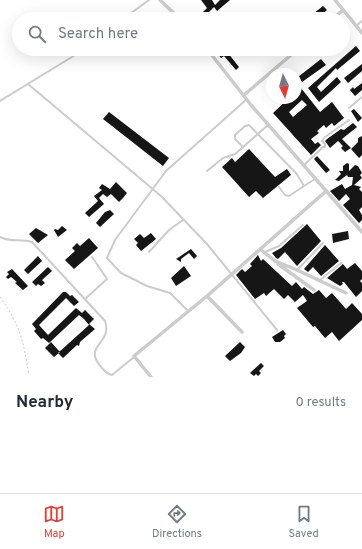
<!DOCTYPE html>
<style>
body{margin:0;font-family:Overpass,sans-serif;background:#f2f2f3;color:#1f2937}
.compass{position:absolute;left:266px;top:68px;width:36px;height:36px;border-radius:50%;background:#fff;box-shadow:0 4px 16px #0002;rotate:175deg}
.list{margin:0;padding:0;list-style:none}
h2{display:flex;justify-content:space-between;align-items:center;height:52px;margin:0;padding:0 16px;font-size:17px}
h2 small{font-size:13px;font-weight:400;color:#747a83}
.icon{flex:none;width:22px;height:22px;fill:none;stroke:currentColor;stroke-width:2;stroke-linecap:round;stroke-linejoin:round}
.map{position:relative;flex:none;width:362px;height:377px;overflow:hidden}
.search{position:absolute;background:#fff;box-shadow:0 4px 16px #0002;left:12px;right:12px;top:12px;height:44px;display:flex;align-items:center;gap:10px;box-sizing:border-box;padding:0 14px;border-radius:22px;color:#747a83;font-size:15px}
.sheet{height:116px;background:#fff}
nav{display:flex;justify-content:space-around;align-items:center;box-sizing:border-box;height:56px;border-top:1px solid #e0e1e3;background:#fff;font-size:11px;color:#747a83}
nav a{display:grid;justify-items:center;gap:2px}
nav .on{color:#e04038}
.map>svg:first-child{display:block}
.building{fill:#161616;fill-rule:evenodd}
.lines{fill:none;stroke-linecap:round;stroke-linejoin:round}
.path{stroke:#ccc;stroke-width:1;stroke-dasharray:2 2;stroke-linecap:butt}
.lane{stroke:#ccc;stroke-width:2}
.street{stroke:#ccc;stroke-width:3.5}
</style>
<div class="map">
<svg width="362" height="377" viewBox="0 0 362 377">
<rect width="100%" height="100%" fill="#fff"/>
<path class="building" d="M201,0H212L215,5L220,0H230L217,11L214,7L206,15L203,12L207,8Z
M323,6L327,10L317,19L313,14Z
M356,46L360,51L337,70L336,68L317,87L321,92L337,77L341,82L319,102L308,88Z
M219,49H227L228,53L239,67L236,70L224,56L221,58L216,52Z
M321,59L326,65L302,82L298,77Z
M362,64V71L348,83L344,78Z
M362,83V90L355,96L350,90L353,87L354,89Z
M301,88L320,112L332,102L344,118L334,126L332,123L326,128L324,125L317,131L319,133L311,139L315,144L318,142L321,145L311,155L273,113L289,98H296V92ZM302,100L307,105L293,117L289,112Z
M354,109L362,118L358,122L351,111Z
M109,112L169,158L163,166L103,119Z
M353,123L357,127L342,139L351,148L345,152L341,148L343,146L338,141L330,148L325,141L327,139L341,129L344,130Z
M362,136V155L359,158L351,149L358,142V138Z
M249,149L275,177L287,169L291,175L263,198L256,191L249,197L222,167L232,158L235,162Z
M317,156L330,170L326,173L314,159Z
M347,163L349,164V171L355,165L358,166L362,173L360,175L362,178L354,185L361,187L359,189L362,192V207L359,210L362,215V220L359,223L343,205L350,199L346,194L339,201L330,191L342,184L345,189L352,185L353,177H348L347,175L339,181L335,180L341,174L339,171H343V166Z
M116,182L127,193L123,198L119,202L111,194L107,197L103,194L99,198L104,204L89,217L85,213L98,201L94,196L102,190L99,188L102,184L110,189Z
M110,210L114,214L100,227L96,223L105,212Z
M307,224L321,241L297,266L285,252L278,259L276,258L272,253L281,248Z
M62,226L67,230L58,237L54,230L55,229L58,230Z
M36,228L48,235L38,243L29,234Z
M348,231L349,239L333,243L332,234Z
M151,233L156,239L141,251L136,245L138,243L134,239L140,234L144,238Z
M89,238L98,248L74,269L65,260L75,251L72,248L77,243L80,246Z
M325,245L339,261L321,276L313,267L308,272L304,269Z
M191,249L197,256L194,259L189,253L181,259V262L176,259Z
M258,255L261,261L263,259L292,286L296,282L302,289L304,287L313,294L319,290L326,298L332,293L346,309L352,303L362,314V320L339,341L332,332L325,338L315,326L313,327L297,308L307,301L303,295L295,302L288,295L284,299L274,289L266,296L264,293L255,299L236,275L242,269L245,272L252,266L250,264Z
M38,256L42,261L28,274L24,270Z
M355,263L362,271V279L360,281L362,283V291L356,297L344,282H342L343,284L340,286L327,278L343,264L347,269Z
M184,266L191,276L176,286L171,278Z
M48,267L52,271L42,280L45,283L41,286L38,284L36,286L32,282Z
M12,269L28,286L23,290L15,283L17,282L11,277L8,279L6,277L9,274L7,272Z
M63,292H66L70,296L72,295L79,302L74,306L66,298L39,325L48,335L76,308L82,313L85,310L94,319L89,324L95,329L80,342L79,346L77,345L63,358L58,353L89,325L84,319L79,315L49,343L43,338L41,339L34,331L36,329L32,324Z
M283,330L286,334L284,336L285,338L280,342H275L272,337Z
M51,342L60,352L54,357L45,348Z
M240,342L245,347L241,353L230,361L225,356Z
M261,363L264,366L259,371L261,373L258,376L256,374L254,376L250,373Z"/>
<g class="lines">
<path class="path" d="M0,297C21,327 23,340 29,375"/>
<path class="lane" d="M123,19L149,0
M356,26L362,21
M28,84L161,196L207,244L277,330
M0,101L85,49
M349,108L362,97
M243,147L235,139V135L245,126L249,125L296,173L304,186L289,196L285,195L279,187
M304,165L323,147H325V144L322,141L325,137L349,120
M207,171L223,158L235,154L268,125
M304,186L315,179
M0,237C11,243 20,238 32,242L105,321C113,345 81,345 102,368C105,371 107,374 112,375L134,357
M149,252L169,230L183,220
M265,252L279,246L303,225
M297,270L323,243
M320,280L341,263
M85,299L107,279L92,257
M188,311L170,293L147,286L121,273L107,258L115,240L166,171L247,99"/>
<path class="street" d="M160,0L180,19
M335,0L362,33
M332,19L342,11
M207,49L251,105L362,232
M244,95L298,49
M260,249L275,261L297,270L346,293
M278,264L314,290
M207,296L242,332
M151,377L134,356L207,296L325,192"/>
</g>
</svg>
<svg class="compass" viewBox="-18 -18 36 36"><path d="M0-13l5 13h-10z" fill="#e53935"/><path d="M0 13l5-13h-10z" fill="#747a83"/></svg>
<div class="search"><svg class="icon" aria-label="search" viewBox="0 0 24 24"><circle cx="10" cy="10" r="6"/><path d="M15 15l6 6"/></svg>Search here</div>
</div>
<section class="sheet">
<h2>Nearby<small>0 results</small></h2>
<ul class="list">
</ul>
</section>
<nav>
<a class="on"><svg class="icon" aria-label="map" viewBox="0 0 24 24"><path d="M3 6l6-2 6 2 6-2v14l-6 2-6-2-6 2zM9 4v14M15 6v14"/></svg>Map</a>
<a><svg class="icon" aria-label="directions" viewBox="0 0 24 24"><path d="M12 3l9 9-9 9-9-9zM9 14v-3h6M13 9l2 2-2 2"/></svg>Directions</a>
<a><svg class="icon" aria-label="saved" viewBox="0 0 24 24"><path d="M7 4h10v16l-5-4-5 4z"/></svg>Saved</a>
</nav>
